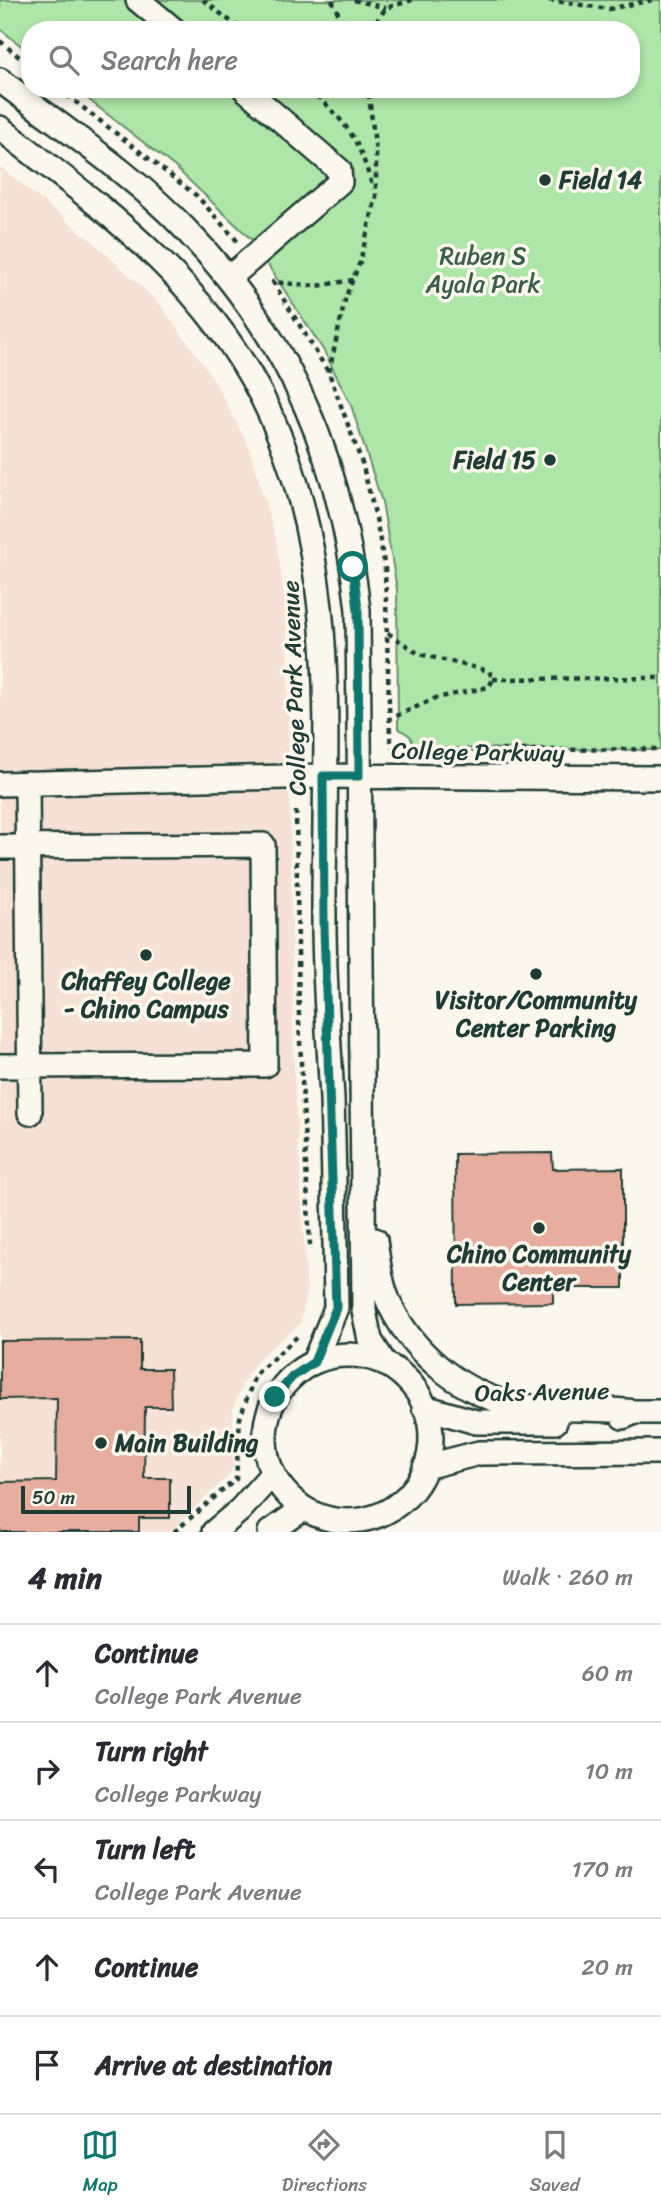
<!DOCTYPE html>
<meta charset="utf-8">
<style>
body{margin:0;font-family:Sriracha,sans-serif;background:#f2f2f3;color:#2b2b33}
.scale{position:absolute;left:21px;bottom:18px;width:170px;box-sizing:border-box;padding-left:7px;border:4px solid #1f3d34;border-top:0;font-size:19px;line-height:24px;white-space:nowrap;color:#1f3d34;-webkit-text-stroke:5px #fbf7ec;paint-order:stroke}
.stop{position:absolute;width:21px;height:21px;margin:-16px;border:5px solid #0f766e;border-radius:50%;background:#fff}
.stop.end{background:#0f766e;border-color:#fff;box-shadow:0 2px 7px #0008}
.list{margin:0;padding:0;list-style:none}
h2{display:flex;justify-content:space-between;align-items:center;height:91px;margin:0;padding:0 28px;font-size:30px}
h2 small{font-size:23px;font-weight:400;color:#7c7c81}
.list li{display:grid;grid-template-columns:46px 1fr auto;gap:21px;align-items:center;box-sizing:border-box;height:98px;padding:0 28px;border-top:2px solid #e1e1e2}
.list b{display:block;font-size:26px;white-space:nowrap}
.list p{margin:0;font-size:23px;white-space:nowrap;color:#7c7c81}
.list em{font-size:23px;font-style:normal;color:#7c7c81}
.icon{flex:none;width:38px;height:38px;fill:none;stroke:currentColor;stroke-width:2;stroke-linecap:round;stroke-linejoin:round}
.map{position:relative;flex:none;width:661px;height:1532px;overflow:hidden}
.search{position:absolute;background:#fff;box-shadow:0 4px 10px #0003;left:21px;right:21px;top:21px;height:77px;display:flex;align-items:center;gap:18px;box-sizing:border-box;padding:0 24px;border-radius:28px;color:#7c7c81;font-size:26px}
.sheet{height:581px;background:#fff}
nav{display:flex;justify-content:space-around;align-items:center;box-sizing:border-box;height:98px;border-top:2px solid #e1e1e2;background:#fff;font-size:19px;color:#7c7c81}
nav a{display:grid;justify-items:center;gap:4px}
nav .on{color:#0f766e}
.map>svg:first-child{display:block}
.built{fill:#f5e1d5}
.green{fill:#aee5a8;stroke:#66916e;stroke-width:2}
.building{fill:#e7aea0;stroke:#1f3d34;stroke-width:2}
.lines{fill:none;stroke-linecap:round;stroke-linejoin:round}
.minor-casing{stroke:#1f3d34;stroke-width:28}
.path{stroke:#1f3d34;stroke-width:4.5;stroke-dasharray:5 5;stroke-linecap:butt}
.minor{stroke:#fbf7ec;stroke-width:23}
.route{stroke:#0f766e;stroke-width:9}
.poi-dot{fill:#1f3d34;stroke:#fbf7ec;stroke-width:2.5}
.labels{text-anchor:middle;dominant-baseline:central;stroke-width:7;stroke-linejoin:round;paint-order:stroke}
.poi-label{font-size:24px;font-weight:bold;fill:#1f3d34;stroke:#fbf7ec}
.park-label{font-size:24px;fill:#3c5f4b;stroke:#fbf7ec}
.street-label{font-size:24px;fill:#1f3d34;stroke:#fbf7ec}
</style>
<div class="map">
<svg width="661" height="1532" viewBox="0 0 661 1532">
<rect width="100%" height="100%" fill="#fbf7ec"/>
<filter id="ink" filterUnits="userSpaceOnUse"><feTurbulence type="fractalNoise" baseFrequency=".0143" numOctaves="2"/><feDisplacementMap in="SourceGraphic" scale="14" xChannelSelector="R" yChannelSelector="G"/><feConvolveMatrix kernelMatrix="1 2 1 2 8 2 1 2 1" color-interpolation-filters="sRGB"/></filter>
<g filter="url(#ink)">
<path class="built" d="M0,167L92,241L158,302L211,375L248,445L276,539L287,616L294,1075L307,1294L300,1324L260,1357L244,1380L233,1409V1467L229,1475L170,1532H0Z"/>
<path class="green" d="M0,0H661V750L415,748L410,736L398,728L397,589L382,502L351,405L324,351L251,239L175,167L75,89H631V30H30V53L0,29Z"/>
<path class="building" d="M552,1153L553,1169L623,1168V1288H553V1303L456,1304L455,1154Z
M140,1340V1369H170L171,1407H145L144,1478H170V1518H139V1532H0V1482L56,1481L57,1398L0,1399V1341Z"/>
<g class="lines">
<g class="minor-casing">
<path id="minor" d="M138,0L174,30
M0,80C62,128 132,173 186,230C291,339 342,461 358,610L364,1311L370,1340L385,1364
M0,128C101,207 202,278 262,397C345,564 323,742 324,922C324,981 329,1040 332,1099C334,1168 335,1238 336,1308L314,1362
M229,278L340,182L339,170L245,89
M27,783L30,1113
M0,784L323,776L661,778
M0,847L263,845L265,1065L0,1066
M375,1240C378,1262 381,1287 391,1307C416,1357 467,1398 523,1406C561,1411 598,1407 635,1412
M265 1438a83 83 0 1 1 166 0a83 83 0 1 1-166 0Z
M424,1407L476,1422H555
M623,1417L635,1412H661
M425,1467L479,1453L661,1452
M214,1532L240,1510L272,1474
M270,1532L303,1509"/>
</g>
<path class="path" d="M203,0L242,30
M332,0L346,30
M354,0L386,8
M549,0L609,9L652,0
M370,30L386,8L412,0
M0,41L30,66
M59,89L197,196L238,242
M310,89C350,127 358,137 373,189
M353,280L317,286L273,282L329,373L362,463L376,518L385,569L390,737L393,748L411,751L661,749
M329,372L346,296L360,262L376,197V152L368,89
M388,633L419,654L489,671L493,679L489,687L436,698L390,719
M493,679L661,678
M296,811L299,1020L310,1246
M174,1532L236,1479L240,1418L255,1375L299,1335"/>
<use href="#minor" class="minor"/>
</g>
</g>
<g class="lines" filter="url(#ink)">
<path class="route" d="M275,1397L292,1377L314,1362L336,1308L324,927L323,776H359L358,610L353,567"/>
</g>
<g class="poi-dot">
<circle cx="545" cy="180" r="7"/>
<circle cx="550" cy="460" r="7"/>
<circle cx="146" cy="955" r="7"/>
<circle cx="536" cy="974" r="7"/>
<circle cx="539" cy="1228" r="7"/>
<circle cx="101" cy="1443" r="7"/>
</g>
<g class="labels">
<g class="poi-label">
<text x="559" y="180" text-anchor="start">Field 14</text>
<text x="536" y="460" text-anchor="end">Field 15</text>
<text x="146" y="981">Chaffey College<tspan x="146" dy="28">- Chino Campus</tspan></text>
<text x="536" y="1000">Visitor/Community<tspan x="536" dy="28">Center Parking</tspan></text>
<text x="539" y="1254">Chino Community<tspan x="539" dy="28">Center</tspan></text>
<text x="115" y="1443" text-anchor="start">Main Building</text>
</g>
<g class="park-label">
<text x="483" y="256">Ruben S<tspan x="483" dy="28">Ayala Park</tspan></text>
</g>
<g class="street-label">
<text transform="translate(294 688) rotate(-92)">College Park Avenue</text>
<text transform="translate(478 752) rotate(1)">College Parkway</text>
<text transform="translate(542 1392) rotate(-1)">Oaks Avenue</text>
</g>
</g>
</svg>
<div class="scale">50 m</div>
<div class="stop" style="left:353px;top:567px"></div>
<div class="stop end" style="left:275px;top:1397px"></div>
<div class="search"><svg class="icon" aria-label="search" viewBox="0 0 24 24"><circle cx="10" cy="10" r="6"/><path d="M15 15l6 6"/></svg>Search here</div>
</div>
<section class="sheet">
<h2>4 min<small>Walk · 260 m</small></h2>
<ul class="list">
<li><svg class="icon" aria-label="ahead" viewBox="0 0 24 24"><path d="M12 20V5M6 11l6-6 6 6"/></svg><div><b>Continue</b><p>College Park Avenue</p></div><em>60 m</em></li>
<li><svg class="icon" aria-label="right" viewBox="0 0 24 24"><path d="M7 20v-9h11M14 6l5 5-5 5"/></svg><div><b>Turn right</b><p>College Parkway</p></div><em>10 m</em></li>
<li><svg class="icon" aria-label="left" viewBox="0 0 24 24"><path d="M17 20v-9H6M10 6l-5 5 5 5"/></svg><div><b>Turn left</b><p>College Park Avenue</p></div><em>170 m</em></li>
<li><svg class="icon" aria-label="ahead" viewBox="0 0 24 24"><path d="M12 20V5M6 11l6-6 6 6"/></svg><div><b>Continue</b></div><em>20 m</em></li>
<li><svg class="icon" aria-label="arrive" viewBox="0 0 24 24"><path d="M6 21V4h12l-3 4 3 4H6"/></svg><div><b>Arrive at destination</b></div></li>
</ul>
</section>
<nav>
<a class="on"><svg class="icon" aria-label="map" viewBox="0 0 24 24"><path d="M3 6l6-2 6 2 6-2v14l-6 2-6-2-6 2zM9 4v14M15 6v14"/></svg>Map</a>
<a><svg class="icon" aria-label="directions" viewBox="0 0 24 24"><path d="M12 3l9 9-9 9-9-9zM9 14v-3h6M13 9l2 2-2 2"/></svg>Directions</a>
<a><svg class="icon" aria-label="saved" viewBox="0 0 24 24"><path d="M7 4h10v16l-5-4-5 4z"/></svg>Saved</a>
</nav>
